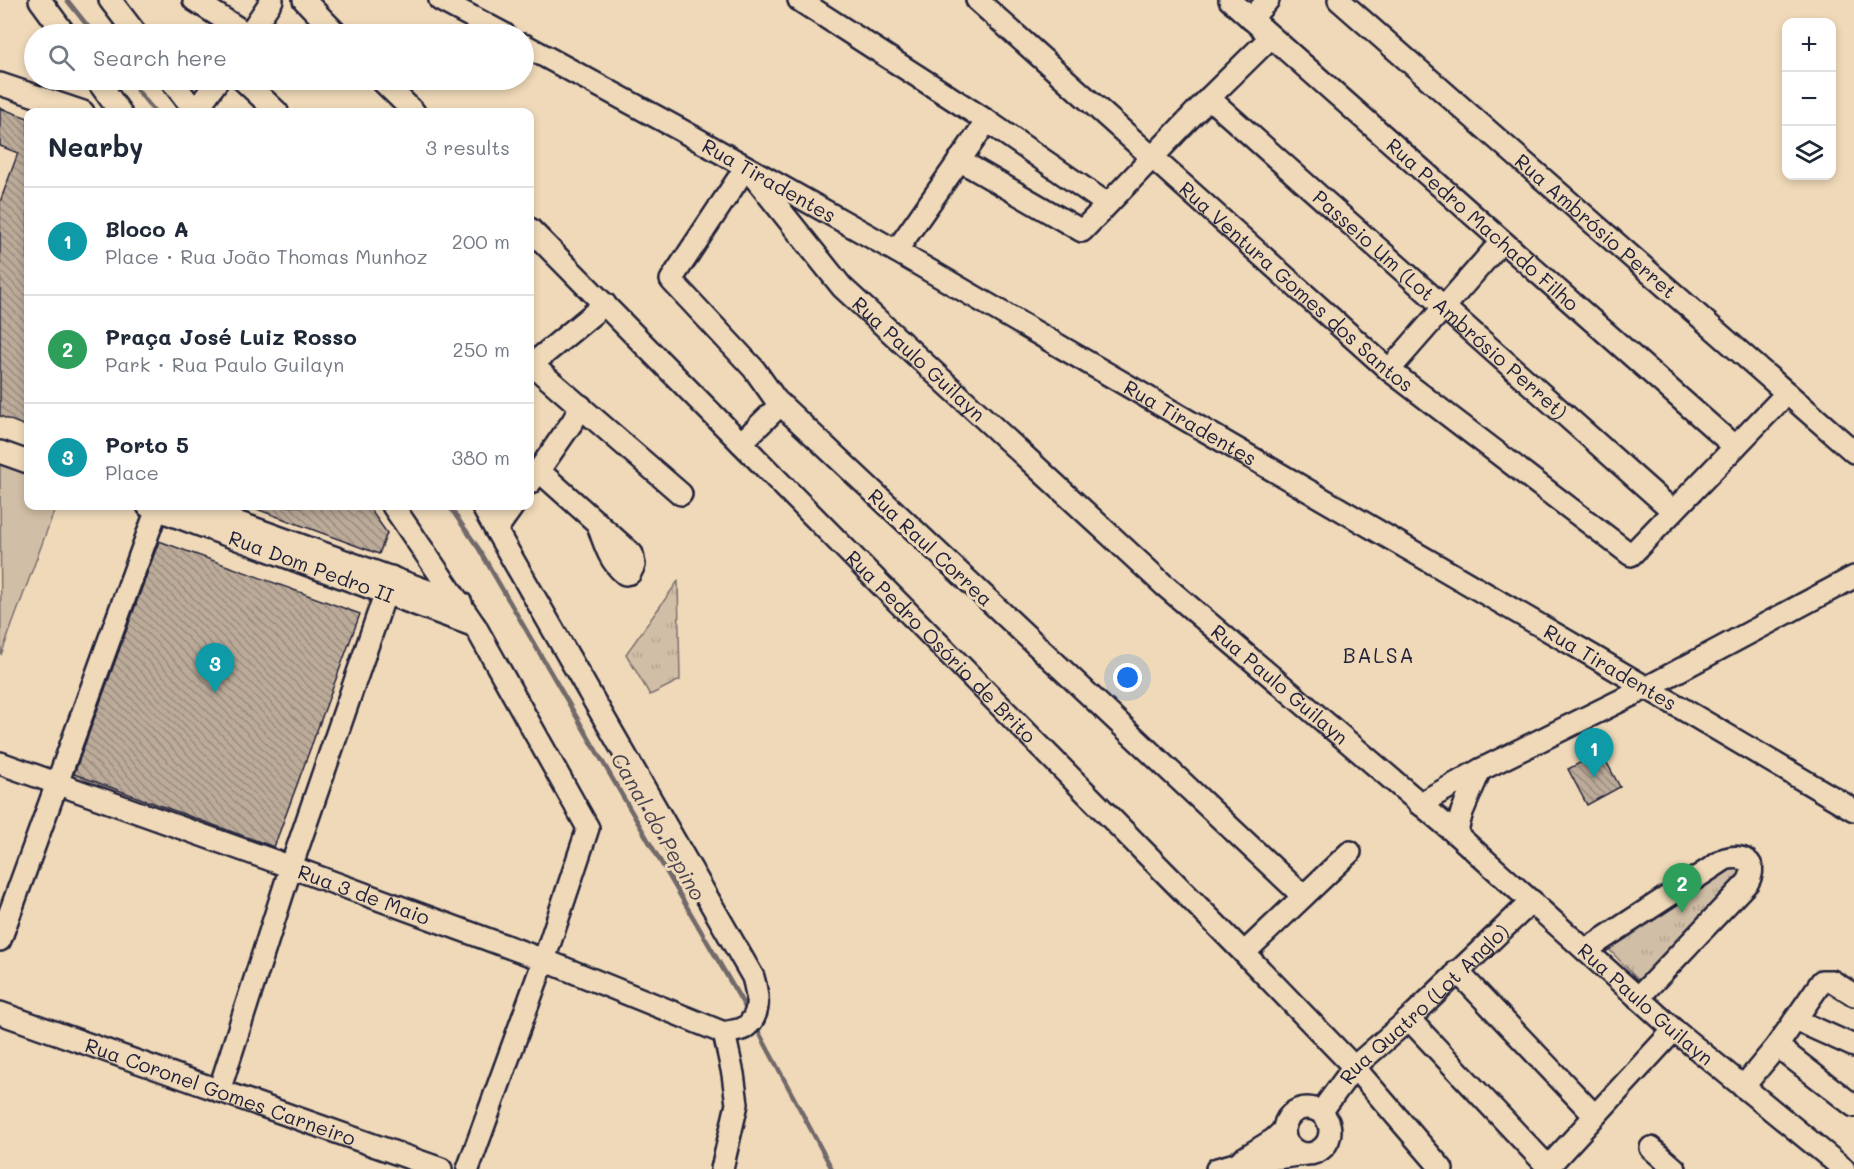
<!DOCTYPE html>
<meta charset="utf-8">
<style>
body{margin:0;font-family:Mali,sans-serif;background:#f6f6f7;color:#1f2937}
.controls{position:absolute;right:18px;top:18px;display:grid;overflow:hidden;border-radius:12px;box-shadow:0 3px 9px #0003}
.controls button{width:54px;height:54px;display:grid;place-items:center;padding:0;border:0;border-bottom:2px solid #e0e1e3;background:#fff;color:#1f2937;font:30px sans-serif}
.you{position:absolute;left:1128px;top:678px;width:21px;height:21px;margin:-15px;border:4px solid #fff;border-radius:50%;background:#1a73e8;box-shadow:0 0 0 9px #1a73e833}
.badge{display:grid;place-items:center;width:39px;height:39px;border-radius:50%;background:#22223b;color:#fff;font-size:20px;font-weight:700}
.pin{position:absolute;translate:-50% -50px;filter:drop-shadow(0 2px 3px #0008)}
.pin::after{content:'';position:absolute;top:32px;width:21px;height:18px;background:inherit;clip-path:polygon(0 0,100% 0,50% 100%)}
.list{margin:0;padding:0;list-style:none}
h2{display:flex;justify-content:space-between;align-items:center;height:78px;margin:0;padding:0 24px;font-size:26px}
h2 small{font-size:20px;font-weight:400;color:#747a83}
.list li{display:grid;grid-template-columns:39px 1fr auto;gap:18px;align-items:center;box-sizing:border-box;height:108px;padding:0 24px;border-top:2px solid #e0e1e3}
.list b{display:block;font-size:22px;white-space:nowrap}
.list p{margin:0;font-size:20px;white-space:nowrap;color:#747a83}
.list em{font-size:20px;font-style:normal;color:#747a83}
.icon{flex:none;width:33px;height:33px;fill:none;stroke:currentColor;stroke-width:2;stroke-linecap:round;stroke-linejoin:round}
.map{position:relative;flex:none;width:1854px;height:1169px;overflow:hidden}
.search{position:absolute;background:#fff;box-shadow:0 3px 9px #0003;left:24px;top:24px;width:510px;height:66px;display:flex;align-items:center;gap:15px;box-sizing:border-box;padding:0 21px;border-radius:33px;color:#747a83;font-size:22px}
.panel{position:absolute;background:#fff;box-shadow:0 3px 9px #0003;left:24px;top:108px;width:510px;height:402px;border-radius:12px}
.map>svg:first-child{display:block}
.grass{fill:url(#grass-tufts);stroke:#7a7070;stroke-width:1.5}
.pitch{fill:#d1bea6;stroke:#7a7070;stroke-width:1.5}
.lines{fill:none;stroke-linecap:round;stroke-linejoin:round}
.stream{stroke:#71696b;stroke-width:4.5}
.building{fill:url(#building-back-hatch);stroke:#22223b;stroke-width:1.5}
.minor-casing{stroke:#22223b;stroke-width:26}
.minor{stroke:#efd9b8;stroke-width:21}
.labels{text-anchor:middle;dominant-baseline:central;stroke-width:6;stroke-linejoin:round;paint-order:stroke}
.street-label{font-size:20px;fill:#22223b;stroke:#efd9b8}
.neighbourhood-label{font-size:21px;letter-spacing:1.5px;fill:#22223b;stroke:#efd9b8}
.water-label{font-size:21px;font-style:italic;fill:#4a4553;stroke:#efd9b8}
</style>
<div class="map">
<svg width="1854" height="1169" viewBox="0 0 1854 1169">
<defs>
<pattern id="grass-tufts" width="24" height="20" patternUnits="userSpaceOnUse" patternTransform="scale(1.5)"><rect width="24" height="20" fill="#d1bea6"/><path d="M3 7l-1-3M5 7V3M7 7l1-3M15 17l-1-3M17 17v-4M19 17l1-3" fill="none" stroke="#b3a390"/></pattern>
<pattern id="building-back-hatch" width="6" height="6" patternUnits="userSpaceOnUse" patternTransform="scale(1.5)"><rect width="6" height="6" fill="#bcab99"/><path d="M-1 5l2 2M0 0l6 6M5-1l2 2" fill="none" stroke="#988b7e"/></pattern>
</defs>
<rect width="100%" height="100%" fill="#efd9b8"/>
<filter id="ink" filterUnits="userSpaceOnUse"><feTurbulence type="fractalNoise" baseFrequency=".0167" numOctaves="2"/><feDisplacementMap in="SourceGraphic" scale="12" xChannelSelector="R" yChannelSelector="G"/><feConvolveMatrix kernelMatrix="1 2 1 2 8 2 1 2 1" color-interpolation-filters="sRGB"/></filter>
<g filter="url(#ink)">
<path class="grass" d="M678,581L680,680L650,695L626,654Z
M1729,866H1740L1747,873L1641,983L1604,944Z"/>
<path class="pitch" d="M0,463L28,473V506H56L1,655Z"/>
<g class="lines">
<path class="stream" d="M67,0L94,34
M129,80L155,112
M449,506L479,549L748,1012
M755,1025L832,1169"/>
</g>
<path class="building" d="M0,108L28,118V427L0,416V202L18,153L0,146Z
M251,506H368L387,533L379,554L251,507Z
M159,541L360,614L274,847L74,774Z
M1601,752L1620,787L1587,805L1568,769Z"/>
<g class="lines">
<g class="minor-casing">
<g id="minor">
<path d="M40,0L65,34"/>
<path d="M110,0L136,34"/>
<path d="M194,0L247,34"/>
<path d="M304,0L337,34"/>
<path d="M440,0L504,34"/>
<path d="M799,0L987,121L1107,204"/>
<path id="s1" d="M977,0L1389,370L1631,555L1787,393"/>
<path id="s2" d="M1230,0L1735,447"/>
<path id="s3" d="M1339,0L1854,452"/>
<path d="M1251,19L1268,0"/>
<path d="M249,34L272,0"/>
<path id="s4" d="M524,45L679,129L896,251L1591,655L1854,810"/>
<path d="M97,80L120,112"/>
<path d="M171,80L196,112"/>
<path d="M243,80L277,112"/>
<path d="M381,80L414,112"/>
<path d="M0,84L83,112"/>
<path id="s5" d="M1209,98L1673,511"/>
<path d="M195,112L218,80"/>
<path d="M959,160L1082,231L1209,98L1271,37"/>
<path id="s6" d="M530,229L1244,953L1354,1067L1442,1169"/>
<path d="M896,251L987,121"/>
<path d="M530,363L681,494"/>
<path d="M531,365L605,304"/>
<path d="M1389,370L1502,241"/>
<path d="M741,443L780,405"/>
<path d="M0,452L28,462"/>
<path d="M538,470L632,554L634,565L630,573L625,574C608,560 604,541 597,522"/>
<path d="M530,483L573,421L581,406"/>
<path id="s7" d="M148,506L475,626"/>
<path d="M192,506L461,603"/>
<path d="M393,506L475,626L588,828L544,960L468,1169"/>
<path d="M482,506L753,977C758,995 762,1016 744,1028C739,1031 730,1031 724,1033"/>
<path d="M496,530L513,506"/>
<path id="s8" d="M0,763L291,867L544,960L724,1033"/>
<path d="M1419,804L1480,770L1646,688L1854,577"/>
<path d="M1456,834L1462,812L1480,770"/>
<path id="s9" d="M1303,896L776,400L754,369L671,280L746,167L842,287L1164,585L1456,834L1674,1030L1844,1169"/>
<path d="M0,940L158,506"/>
<path d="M1586,950L1725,859C1743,854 1759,862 1748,882L1638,998"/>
<path d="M1244,953L1350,852"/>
<path d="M1457,971L1594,1115"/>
<path id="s10" d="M0,1013L441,1169"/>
<path d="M1409,1019L1550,1169"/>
<path d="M1796,1020L1854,1046"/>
<path d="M1777,1046L1854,1106"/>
<path d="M1743,1087L1777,1046L1822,981H1832L1854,995"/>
<path d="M219,1091L291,867L391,577"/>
<circle cx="1307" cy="1131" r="23"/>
<path id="s11" d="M1321,1112L1354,1067L1409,1019L1532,901"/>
<path d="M1651,1148L1675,1169"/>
<path d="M1241,1160L1273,1140L1284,1130"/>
<path d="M1548,1167L1674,1030"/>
<path d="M722,1169L737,1104L733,1074L724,1033"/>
<path d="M1217,1169L1235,1164L1305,1154"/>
</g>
</g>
<use href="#minor" class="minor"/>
</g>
</g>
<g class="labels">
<g class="street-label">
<text stroke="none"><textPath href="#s4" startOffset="280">Rua Tiradentes</textPath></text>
<text stroke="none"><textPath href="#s2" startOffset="338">Rua Pedro Machado Filho</textPath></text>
<text stroke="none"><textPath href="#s3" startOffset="342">Rua Ambrósio Perret</textPath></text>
<text stroke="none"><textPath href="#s1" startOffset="429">Rua Ventura Gomes dos Santos</textPath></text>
<text stroke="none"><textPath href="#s5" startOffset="310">Passeio Um (Lot Ambrósio Perret)</textPath></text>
<text stroke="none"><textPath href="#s9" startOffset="1278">Rua Paulo Guilayn</textPath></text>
<text stroke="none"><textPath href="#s4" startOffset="766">Rua Tiradentes</textPath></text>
<text transform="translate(931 547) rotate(43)">Rua Raul Correa</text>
<text stroke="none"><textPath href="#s7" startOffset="174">Rua Dom Pedro II</textPath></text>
<text stroke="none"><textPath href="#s6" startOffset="586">Rua Pedro Osório de Brito</textPath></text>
<text stroke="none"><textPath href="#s4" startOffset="1252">Rua Tiradentes</textPath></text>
<text stroke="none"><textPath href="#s9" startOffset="1764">Rua Paulo Guilayn</textPath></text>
<text stroke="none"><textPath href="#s8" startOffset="387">Rua 3 de Maio</textPath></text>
<text stroke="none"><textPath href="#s9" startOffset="2250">Rua Paulo Guilayn</textPath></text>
<text stroke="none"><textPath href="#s11" startOffset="150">Rua Quatro (Lot Anglo)</textPath></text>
<text stroke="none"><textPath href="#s10" startOffset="234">Rua Coronel Gomes Carneiro</textPath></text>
</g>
<g class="neighbourhood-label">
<text x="1379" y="654">BALSA</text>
</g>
<g class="water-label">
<text transform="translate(659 826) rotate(60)">Canal do Pepino</text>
</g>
</g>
</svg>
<div class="controls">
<button>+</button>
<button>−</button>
<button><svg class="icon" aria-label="layers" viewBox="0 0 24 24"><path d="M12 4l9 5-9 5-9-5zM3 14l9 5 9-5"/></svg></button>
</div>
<div class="you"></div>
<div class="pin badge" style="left:1594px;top:778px;background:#0f9aa8">1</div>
<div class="pin badge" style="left:1682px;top:913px;background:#2e9e5b">2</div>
<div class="pin badge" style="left:215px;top:693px;background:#0f9aa8">3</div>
<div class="search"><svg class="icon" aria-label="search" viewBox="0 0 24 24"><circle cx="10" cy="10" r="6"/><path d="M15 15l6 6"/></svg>Search here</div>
<section class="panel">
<h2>Nearby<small>3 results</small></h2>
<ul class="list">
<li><span class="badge" style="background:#0f9aa8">1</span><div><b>Bloco A</b><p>Place · Rua João Thomas Munhoz</p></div><em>200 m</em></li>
<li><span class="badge" style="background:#2e9e5b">2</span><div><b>Praça José Luiz Rosso</b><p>Park · Rua Paulo Guilayn</p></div><em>250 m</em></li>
<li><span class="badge" style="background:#0f9aa8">3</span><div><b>Porto 5</b><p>Place</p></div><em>380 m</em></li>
</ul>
</section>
</div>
